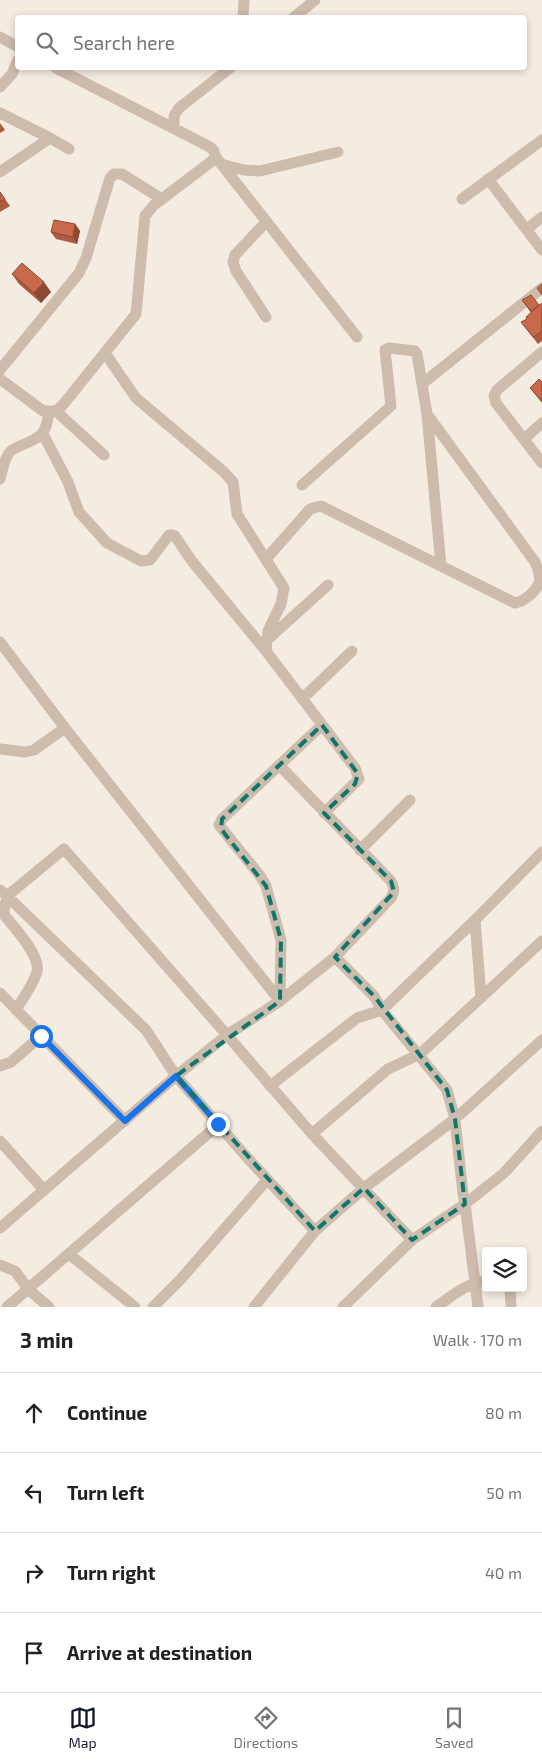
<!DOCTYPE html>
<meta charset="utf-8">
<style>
body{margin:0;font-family:"Exo 2",sans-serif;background:#f6f6f6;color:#202124}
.controls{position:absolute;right:15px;bottom:15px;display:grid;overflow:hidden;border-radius:5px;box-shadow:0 2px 8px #0003}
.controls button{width:45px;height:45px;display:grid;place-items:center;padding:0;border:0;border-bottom:1px solid #e0e0e0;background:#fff;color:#202124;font:25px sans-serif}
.stop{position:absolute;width:15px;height:15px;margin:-11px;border:4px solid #1a73e8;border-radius:50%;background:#fff}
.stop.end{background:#1a73e8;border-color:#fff;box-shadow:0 1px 5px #0008}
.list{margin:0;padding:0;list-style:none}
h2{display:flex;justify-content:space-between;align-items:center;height:65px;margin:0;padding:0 20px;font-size:21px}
h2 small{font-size:16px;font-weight:400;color:#757577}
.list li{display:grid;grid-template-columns:32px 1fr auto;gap:15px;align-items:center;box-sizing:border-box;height:80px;padding:0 20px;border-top:1px solid #e0e0e0}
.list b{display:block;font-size:19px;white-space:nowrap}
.list em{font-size:16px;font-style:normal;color:#757577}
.icon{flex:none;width:28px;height:28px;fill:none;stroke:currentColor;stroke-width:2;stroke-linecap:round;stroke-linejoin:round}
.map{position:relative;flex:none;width:542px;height:1307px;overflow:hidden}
.search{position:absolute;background:#fff;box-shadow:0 2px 8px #0003;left:15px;right:15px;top:15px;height:55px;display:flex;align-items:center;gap:12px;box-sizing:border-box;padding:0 18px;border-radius:5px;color:#757577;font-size:19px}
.sheet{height:385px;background:#fff}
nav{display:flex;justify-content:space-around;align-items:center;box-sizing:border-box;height:70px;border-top:1px solid #e0e0e0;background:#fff;font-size:14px;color:#757577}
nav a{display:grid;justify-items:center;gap:2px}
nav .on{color:#111827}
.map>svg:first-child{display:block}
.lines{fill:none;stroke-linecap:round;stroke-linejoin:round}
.minor{stroke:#cdbbac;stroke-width:11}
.wall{fill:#ac5a40}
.shaded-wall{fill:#8c4a34}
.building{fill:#c8694b;stroke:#8c4a34}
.route{stroke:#1a73e8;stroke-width:6}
.marked{fill:none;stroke:#0f766e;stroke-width:4;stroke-dasharray:10 6;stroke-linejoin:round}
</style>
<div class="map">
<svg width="542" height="1307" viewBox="0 0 542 1307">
<rect width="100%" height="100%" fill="#f4ebe1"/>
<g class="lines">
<path class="minor" d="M243,18L244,0
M293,18L315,0
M0,37L18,47
M0,87L12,74L18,60
M0,113L50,138L69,149
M174,128V116L179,108L230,68
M215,156L357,337
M221,164L244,170L260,171L338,152
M0,172L50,138
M488,179L542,250
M462,199L542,140
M527,229L542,217
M266,317L236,271L233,262L235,255L266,222
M542,352L497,390L494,396L496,403L542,463
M105,353L136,398L224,472L233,482L237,514L284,588L281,604L268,631L266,651
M0,370L79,273L86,258L110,178L114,174H122L162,199
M0,379L43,411H56L62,406L136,314L145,216L154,205L212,161L215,156L214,151L210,147L56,68
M422,384L542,288
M56,411L104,455
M43,434L68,482L79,512L107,543L141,561L150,560L169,535H172L175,536L191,560L266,651L355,768L359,779L324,813
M524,439L542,423
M0,479C2,471 4,460 9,453C12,449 17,447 22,445C42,437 46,434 49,412
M302,485L391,406L385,350L389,348L415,351L417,354L427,414L441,566
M266,559L310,509L321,506L515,603C521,602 524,600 529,596C542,585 542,578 535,562L427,414
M266,641L328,585
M0,642L65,728L280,1001
M302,699L352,651
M0,749L25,752L34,750L65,728
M279,765L391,881C394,888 395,891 391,898L335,957
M360,850L410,800
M0,890L7,896L146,1030L176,1076L227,1035L64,849L7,896L4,911L5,916C15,928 41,956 37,972C33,985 23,998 16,1010
M475,920L481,998
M0,993L125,1121
M280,1001L281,940L266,886L261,877L219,825L222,819L322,725
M0,1066L11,1062L41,1036
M270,1086L357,1018L382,1010L475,920L542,852
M312,1134L388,1069L420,1054L542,941
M0,1141L44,1190
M0,1228L176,1076L244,1154L315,1231
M69,1254L135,1307
M0,1265L15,1271L29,1290L49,1307
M510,1288L511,1307
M7,1307L218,1125
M153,1307L180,1280L267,1180
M254,1307L315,1231L364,1188L455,1119L542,1040
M343,1307L412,1240
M436,1307C452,1296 466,1283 486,1281
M478,1307L465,1204L463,1194L455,1119L447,1090L382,1010L374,996L335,957L280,1001L227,1035L312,1134L412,1240L465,1204L504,1173L542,1131"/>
</g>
<path class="wall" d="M0,123L5,130L0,133Z
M0,192L10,206L0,212Z
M75,224L80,231L77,244L56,239L51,232Z
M12,274L51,292L41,303L19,284Z
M522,300L539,305L542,303V341L538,344L521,322L527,319L531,313Z
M542,382V403L530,388Z"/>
<path class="shaded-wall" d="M75,224L80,231L77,244L73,237Z
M44,282L51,292L41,303L34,293Z"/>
<path class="building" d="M0,192L5,199L0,202Z
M54,220L75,224L73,237L51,232Z
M22,263L44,282L34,293L12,274Z
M542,284V295L537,288Z
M531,295L539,305L531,311L522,300Z
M542,303V331L533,337L521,322L527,319L526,317Z
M539,379L542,382V401L530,388Z"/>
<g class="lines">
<path class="route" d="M41,1036L125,1121L176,1076L218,1124"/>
</g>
<path class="marked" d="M322,725L358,774L355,784L324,813L391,881L394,892L335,957L374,996L447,1090L455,1119L465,1204L412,1240L364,1188L315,1231L176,1076L280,1001L281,940L266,886L221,829L222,819Z"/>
</svg>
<div class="controls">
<button><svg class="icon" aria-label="layers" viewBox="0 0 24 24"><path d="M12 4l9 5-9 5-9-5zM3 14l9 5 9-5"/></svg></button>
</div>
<div class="stop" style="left:41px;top:1036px"></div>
<div class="stop end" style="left:218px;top:1124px"></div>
<div class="search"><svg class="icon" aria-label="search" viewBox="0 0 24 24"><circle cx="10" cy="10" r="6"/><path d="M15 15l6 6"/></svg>Search here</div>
</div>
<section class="sheet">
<h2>3 min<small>Walk · 170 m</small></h2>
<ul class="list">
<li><svg class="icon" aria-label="ahead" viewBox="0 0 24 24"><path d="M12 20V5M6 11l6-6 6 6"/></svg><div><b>Continue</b></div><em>80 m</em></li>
<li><svg class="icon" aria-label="left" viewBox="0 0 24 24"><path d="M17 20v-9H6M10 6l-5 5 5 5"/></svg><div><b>Turn left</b></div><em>50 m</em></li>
<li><svg class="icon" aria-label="right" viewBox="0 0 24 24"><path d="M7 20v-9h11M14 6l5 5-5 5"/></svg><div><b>Turn right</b></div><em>40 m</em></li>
<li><svg class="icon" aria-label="arrive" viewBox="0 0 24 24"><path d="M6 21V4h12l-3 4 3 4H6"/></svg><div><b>Arrive at destination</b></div></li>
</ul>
</section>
<nav>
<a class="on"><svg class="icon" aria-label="map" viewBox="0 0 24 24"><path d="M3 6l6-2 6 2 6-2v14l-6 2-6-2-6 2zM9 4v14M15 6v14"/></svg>Map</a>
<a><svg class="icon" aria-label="directions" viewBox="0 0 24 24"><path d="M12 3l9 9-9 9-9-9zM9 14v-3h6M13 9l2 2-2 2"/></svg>Directions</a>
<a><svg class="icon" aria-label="saved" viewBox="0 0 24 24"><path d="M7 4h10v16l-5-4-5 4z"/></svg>Saved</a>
</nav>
